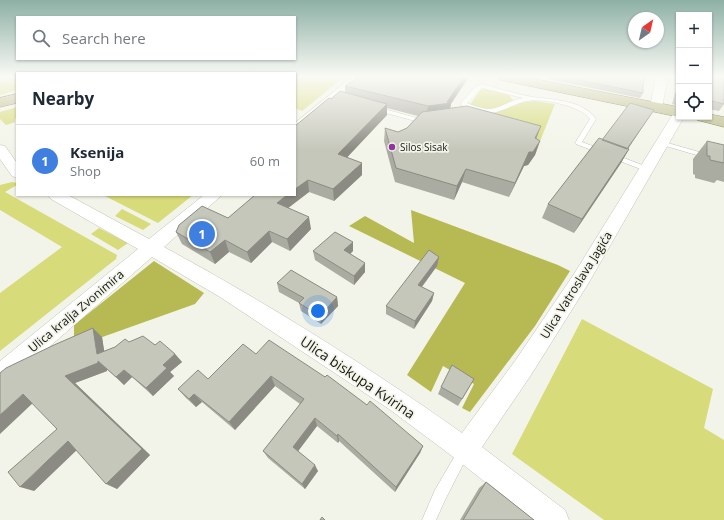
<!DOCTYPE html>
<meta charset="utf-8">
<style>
body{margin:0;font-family:"Open Sans",sans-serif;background:#f6f6f7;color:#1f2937}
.controls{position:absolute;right:12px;top:12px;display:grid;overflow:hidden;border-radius:0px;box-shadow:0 1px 3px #0004}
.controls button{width:36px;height:36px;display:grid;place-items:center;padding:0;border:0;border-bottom:1px solid #e0e1e3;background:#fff;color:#1f2937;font:20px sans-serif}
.compass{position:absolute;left:628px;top:12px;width:36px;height:36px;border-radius:50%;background:#fff;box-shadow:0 1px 3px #0004;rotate:34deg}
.you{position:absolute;left:318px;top:311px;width:14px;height:14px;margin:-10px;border:3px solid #fff;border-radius:50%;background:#1a73e8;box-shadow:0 0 0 6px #1a73e833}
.badge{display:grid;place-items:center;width:26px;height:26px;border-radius:50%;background:#d93025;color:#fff;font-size:13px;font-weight:700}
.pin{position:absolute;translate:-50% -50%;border:2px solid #fff;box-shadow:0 1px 4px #0006}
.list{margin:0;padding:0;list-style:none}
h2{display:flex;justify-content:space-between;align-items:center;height:52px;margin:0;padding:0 16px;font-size:17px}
h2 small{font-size:13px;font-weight:400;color:#747a83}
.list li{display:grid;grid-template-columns:26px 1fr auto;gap:12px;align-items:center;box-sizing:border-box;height:72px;padding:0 16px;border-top:1px solid #e0e1e3}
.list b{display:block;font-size:15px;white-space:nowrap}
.list p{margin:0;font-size:13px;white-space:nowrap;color:#747a83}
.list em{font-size:13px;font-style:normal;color:#747a83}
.icon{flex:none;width:22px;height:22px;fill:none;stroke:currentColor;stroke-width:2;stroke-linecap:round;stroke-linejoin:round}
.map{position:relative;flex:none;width:724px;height:520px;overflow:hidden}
.search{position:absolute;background:#fff;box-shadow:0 1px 3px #0004;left:16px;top:16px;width:280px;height:44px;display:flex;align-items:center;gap:10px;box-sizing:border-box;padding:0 14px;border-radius:0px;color:#747a83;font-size:15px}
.panel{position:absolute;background:#fff;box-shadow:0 1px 3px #0004;left:16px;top:72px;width:280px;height:124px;border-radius:0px}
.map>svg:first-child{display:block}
.green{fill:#d7db7a}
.forest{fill:#b7ba52}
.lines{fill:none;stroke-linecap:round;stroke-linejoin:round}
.lane-casing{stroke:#bfc0b5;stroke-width:1}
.street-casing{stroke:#bfc0b5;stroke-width:1}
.primary-casing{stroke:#626328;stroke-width:1}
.lane{fill:#fff;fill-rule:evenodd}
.street{fill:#fff;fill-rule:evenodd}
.primary{fill:#b9ba85;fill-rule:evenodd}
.wall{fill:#aaaba1}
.shaded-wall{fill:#8b8b83}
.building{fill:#c6c7bb;stroke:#8b8b83}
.poi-dot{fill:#8f34a0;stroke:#f3f4e9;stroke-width:1.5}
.labels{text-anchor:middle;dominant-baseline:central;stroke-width:3.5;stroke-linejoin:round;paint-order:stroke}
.far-poi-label{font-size:10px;fill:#181814;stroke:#f3f4e9;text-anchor:start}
.street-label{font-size:12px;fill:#181814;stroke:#f3f4e9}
.near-street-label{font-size:14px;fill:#181814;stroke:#f3f4e9}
</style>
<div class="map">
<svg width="724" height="520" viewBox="0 0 724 520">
<rect width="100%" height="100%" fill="#f3f4e9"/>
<path class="green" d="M0,77H17V90L0,95Z
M295,77H344L302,111L295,108Z
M485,89L509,95L513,100L511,103L491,110L469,106L480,90Z
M534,101L555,104L540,141L468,120L506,109L521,103Z
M17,107V118L15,119V122L6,125L0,119V112Z
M12,182L17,183V185L5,192L117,255L116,259L0,351V293L62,247L0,210V185Z
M106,195H193L158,223L105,196Z
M122,209L151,224L143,230L115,216Z
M99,228L128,243L118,250L91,234Z
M582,319L713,389L704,428L724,440V520H604L512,454Z"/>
<path class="forest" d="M411,210L558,265L570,271L535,326L470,412L462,408L474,384L443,366L431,392L407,375L465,283L349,226L365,216L414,243Z
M154,261L204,293L195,304L80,345L74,336V325Z"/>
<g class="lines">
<g class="lane-casing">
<path id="lane" d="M481,84C498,88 516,94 533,97C554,100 583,100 596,119L582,142L650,168L649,170H643L576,144L575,143L590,119C580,105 539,97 523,102C512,105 502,112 491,113C480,114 470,109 461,105V103L474,88ZM482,88L523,98C496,104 498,116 467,103Z
M377,107L428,121L429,122L426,124L375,110V108Z
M661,141L713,156L724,157V161L710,159L659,144V142Z
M464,445L468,447L470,451L445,500L436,520H422L435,490L460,447Z"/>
</g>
<g class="street-casing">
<path id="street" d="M352,77H365L300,133L295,134V123Z
M652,77H663L667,82L662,107L660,110H652L650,107L655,82Z
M679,110V117H684L588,284L531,375L482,447L565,510L569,520H533L456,459L389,409L220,297L152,257L8,383L0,386V361L138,249L51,199L48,195H68L149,239L204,195H222L164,247C267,303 366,365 462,433L515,361L574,274L673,114L675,111Z
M0,145L5,146L17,163V178L12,176L0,159Z"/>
</g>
<g class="primary-casing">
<path id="primary" d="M498,77H525L679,107V117L505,81L500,80Z
M17,94V103L0,107V98Z
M709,114L724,117V127L697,120L694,117H709Z"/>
</g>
<use href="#lane" class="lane"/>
<use href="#street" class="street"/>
<use href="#primary" class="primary"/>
</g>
<path class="wall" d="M549,77H646L643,83V93L640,98L548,79Z
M709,77L724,104L719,111L709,109Z
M345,86L451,104L450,108L541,126L536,139L540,141L535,155L528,165L524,166L509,197L462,182L454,200L395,182L384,141L385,128L398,132L407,128L418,116L387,108V115L347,157L362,175L334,201L309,192L288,208L311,229L290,251L272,242L251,263L229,252L215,264L182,244L176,232L228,218L295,195L331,99L345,92Z
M679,86V106L672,104L675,93Z
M651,114L628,149H629L621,163L574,233L542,218L548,204L602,140Z
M707,141L724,163V182L717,180L714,183L695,178V175L693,174V159Z
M353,242V251L350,254L365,272L354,285L315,260L313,251Z
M439,257L437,266L422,287L434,293L432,301L414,329L386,314V306Z
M277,283L337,297L338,306L321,324L301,311L299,303L279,292Z
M102,337L104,351L129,342L155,345L175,354L182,362L170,372L174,376L153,396L132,377L124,385L107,369V371L75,383L150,455L117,489L76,450L34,491L57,429L6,368Z
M256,354L325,377L367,405L423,446L420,453L395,492L339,441L338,443L317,426L298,451L318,471L305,489L268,458L263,451L300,404L275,386L235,430L202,402L196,407L186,398L178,389L208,379Z
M470,386L458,406L438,394L441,387Z
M486,482L534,520H460L479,488Z"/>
<path class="shaded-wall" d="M464,77H469L451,104L449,115L426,118L428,106L447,102Z
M387,104V115L339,166L338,154Z
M541,126L536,139L535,138Z
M540,141L535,155L528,165L524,166L509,197L515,183L529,152Z
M629,149L621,163L574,233L582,219Z
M362,163V175L334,201L333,189Z
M466,169L462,182L454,200L457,186Z
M308,180L309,192L279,215L277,203L287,195H295V189Z
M309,217L311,229L290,251L287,239Z
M269,231L272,242L251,263L247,252Z
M225,240L229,252L215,264L210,252Z
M353,242V251L345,259L344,250Z
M439,257L437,266L417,293L418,285Z
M365,263V272L354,285V276Z
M434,293L432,301L414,329L415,321Z
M337,297L338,306L321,324L320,316Z
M93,328L102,337L106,362L97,354Z
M175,354L182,362L170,372L174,376L153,396L146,388L163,365Z
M98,361L107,369V371L75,383L150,455L117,489L106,484L65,376Z
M124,370L132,377L124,385L116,377Z
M271,376L275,386L235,430L229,422Z
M23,394L35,401L0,434V415Z
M194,394L202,402L196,407L189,399Z
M315,418L317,426L296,454L293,447Z
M338,434L339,441L338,443L337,436Z
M68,441L80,447L34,491L20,487Z
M423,446L420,453L395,492L396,487Z
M315,465L318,471L305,489L302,484Z"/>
<path class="building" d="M358,77H464L447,102L451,103L428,106L345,86L350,82H352Z
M564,77H646L643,83V93Z
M709,77H724V104L712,101L711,105L709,104Z
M679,86V97H677Z
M340,91L387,104L338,154L362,163L333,189L308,180L295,189V126L329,98L331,99Z
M630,103L654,110L627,149L602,140Z
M467,106L541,126L535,138L540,141L533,152H529L515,183L466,169L457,186L396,168L385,128L398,132L407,128L422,112Z
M599,138L629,149L582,219L548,204Z
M707,141L724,145V163L710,160V156H707Z
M255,195H287L277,203L309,217L287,239L269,231L247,252L225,240L210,252L176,232L179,225L202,206L228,218Z
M335,232L353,242L344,250L365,263L354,276L313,251Z
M429,250L439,257L418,285L434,293L415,321L386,306Z
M291,270L337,297L320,316L299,303L304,298L277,283Z
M93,328L97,354L115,347L125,339L129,342L143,336L155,345L160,341L175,354L163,365L167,368L146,388L124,370L116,377L98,361V363L65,376L142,449L106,484L68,441L20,487L8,472L57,429L23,394L0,415V373L6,368L54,345Z
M269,340L325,377L327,375L367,405L370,401L423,446L396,487L338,434L337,436L315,418L293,447L315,465L302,484L263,451L304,399L271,376L229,422L194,394L189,399L178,389L198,370L208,379L243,344L256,354Z
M452,365L474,379L462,399L441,387Z
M486,482L534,520H463Z
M322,517L325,520H320Z"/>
<linearGradient id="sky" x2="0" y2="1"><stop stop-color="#8db0a5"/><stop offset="0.51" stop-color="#fafaf5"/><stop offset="1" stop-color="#fafaf5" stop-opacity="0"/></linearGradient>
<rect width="724" height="150" fill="url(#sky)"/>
<circle class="poi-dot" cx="392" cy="147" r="4"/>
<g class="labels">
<g class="far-poi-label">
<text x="400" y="147">Silos Sisak</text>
</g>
<g class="street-label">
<text transform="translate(576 285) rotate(-58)">Ulica Vatroslava Jagića</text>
<text transform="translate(76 311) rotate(-40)">Ulica kralja Zvonimira</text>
</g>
<g class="near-street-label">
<text transform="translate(358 377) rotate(34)">Ulica biskupa Kvirina</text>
</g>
</g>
</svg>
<div class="controls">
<button>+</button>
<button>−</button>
<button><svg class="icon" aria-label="locate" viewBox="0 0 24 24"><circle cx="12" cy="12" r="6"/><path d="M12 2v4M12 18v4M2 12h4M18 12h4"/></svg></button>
</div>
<svg class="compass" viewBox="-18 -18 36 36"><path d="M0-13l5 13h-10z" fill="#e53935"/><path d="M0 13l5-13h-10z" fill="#747a83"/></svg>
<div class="you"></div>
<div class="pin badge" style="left:202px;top:234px;background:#3f7fe0">1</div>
<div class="search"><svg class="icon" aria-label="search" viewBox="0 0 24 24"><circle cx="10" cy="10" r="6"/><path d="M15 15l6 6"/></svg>Search here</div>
<section class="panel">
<h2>Nearby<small></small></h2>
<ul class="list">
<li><span class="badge" style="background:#3f7fe0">1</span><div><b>Ksenija</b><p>Shop</p></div><em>60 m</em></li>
</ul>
</section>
</div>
